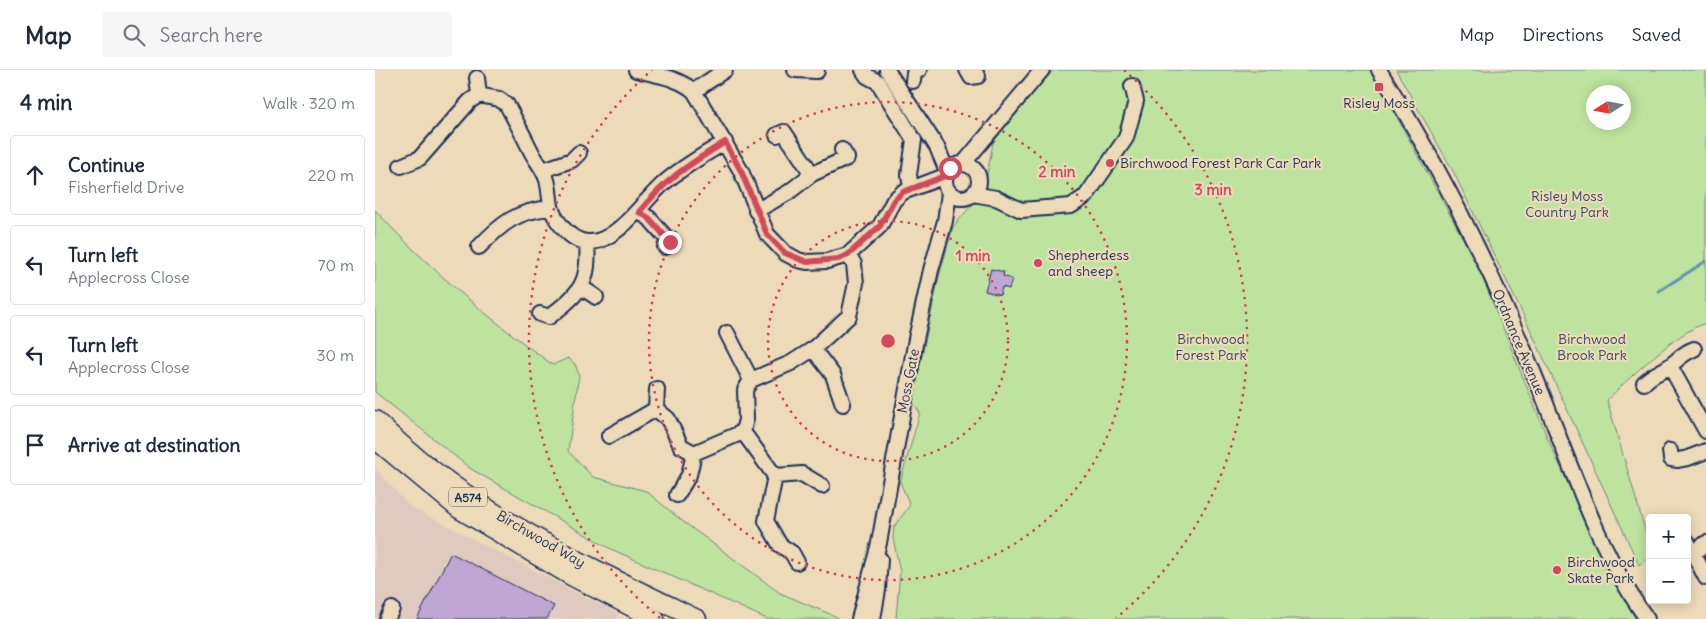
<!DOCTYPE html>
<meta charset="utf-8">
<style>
body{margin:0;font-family:Delius,sans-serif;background:#f6f6f7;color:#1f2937}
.controls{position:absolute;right:15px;bottom:15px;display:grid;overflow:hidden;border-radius:5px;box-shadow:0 2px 12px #0003}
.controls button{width:45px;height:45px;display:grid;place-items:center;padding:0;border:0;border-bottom:1px solid #e0e1e3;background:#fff;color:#1f2937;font:25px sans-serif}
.compass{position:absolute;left:1211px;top:15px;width:45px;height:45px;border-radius:50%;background:#fff;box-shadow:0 2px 12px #0003;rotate:259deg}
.stop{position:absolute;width:15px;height:15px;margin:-11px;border:4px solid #d1495b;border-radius:50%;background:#fff}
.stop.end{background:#d1495b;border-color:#fff;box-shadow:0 1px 5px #0008}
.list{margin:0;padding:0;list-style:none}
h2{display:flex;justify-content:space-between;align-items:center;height:65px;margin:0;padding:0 20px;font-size:21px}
h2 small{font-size:16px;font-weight:400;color:#747a83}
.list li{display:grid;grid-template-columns:32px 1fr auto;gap:15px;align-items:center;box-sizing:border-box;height:80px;margin:0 10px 10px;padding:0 10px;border:1px solid #e0e1e3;border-radius:5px}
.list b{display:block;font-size:19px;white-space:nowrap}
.list p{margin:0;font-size:16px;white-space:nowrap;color:#747a83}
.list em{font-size:16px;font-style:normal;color:#747a83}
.icon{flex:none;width:28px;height:28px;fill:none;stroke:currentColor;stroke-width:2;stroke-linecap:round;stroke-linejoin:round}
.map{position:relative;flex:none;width:1331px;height:549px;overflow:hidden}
header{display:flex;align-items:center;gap:30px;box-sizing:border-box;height:70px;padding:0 25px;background:#fff;border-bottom:1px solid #e0e1e3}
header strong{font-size:24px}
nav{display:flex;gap:28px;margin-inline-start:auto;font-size:18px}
.search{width:350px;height:45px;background:#f6f6f7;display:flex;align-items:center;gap:12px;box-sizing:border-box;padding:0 18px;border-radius:5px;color:#747a83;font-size:19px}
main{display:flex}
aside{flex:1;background:#fff}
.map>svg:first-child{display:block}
.built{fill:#e0cac0}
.green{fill:#bde39e;stroke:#6c897e;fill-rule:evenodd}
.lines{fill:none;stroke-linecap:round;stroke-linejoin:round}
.stream{stroke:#6291b7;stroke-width:3}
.building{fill:#c0a6d3;stroke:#1b2f5e}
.minor-casing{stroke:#1b2f5e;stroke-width:18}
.major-casing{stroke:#1b2f5e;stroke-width:21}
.minor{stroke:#eddab8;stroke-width:14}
.major{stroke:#eddab8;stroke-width:18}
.route{stroke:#d1495b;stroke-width:6}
.ring{fill:none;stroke:#d1495b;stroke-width:2.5;stroke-dasharray:2.5 5}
.poi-dot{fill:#d1495b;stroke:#eddab8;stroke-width:2}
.labels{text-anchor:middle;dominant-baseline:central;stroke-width:4.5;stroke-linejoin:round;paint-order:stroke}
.shield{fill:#eddab8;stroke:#5a6279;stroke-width:1}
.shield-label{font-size:12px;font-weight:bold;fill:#1b2f5e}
.poi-label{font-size:14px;fill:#1b2f5e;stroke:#eddab8;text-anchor:start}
.park-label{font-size:14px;fill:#334a68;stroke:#eddab8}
.street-label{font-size:14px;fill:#1b2f5e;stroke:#eddab8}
.centre{fill:#d1495b;stroke:#eddab8;stroke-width:2.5}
.ring-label{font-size:15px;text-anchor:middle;font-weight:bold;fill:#d1495b;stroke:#eddab8;stroke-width:4.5;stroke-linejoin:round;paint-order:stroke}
</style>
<header>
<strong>Map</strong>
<div class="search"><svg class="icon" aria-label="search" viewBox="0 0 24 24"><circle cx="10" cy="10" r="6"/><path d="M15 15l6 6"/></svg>Search here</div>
<nav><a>Map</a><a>Directions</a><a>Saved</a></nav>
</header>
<main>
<aside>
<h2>4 min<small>Walk · 320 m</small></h2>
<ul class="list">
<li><svg class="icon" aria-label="ahead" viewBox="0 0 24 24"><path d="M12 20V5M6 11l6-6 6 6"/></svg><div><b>Continue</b><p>Fisherfield Drive</p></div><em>220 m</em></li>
<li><svg class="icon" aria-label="left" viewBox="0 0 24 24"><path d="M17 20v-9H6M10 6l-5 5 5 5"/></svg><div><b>Turn left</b><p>Applecross Close</p></div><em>70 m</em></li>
<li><svg class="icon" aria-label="left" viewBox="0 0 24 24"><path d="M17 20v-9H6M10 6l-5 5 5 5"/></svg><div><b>Turn left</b><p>Applecross Close</p></div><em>30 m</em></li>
<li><svg class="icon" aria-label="arrive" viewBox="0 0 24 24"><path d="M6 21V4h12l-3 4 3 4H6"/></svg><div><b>Arrive at destination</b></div></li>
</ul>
</aside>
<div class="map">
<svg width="1331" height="549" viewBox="0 0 1331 549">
<rect width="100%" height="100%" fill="#eddab8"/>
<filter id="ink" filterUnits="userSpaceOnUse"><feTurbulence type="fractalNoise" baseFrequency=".02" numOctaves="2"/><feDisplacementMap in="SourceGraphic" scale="10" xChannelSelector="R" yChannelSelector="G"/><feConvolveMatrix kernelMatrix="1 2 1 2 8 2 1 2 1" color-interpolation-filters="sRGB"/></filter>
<g filter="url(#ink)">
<path class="built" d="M0,398L34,436L244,544L241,549H0Z"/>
<path class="green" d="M679,0H996L1102,194L1172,367L1205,440L1238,510L1261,549H521L525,502L518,468L519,457L535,435L525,412L545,343L537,331L564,207L578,157L602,129L612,105L618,73L640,42Z
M1021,0H1331V253C1303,261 1254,308 1232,330L1275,477V487L1264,495L1156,261L1077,99ZM1218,22H1248V52H1218Z
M0,140C53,198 114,249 178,295L193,288L200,294L204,305L193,381L218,407L271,421L306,450L405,523L462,547V549H392L236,479L96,399L0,322Z"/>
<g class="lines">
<path class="stream" d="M1284,221L1331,191"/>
</g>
<path class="building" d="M616,199L629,202L628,206L637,209L634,219L627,217L625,225L610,221Z
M76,483L179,536L172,549H42Z"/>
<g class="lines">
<g class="minor-casing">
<path id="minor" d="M261,0C281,5 302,7 319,21L366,101L392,164L410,183L423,190L432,192L452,191L473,185L505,156L519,130L528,122L570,106
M420,0L442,1
M488,0L492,6L503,12L539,70L534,105L536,118
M512,0L562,77L572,101
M592,0L596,7L603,6
M1004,0C1062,92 1112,191 1154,292C1191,378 1217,472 1272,549
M102,8L104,25
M538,11L539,3L544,0
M319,21L350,0
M402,65L409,62L437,104
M570 111a17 17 0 1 1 34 0a17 17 0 1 1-34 0Z
M588,94L667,0
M26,96L45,88L95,31L104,25L124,29L132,35C141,51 149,67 157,83C162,92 169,100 172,110C176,124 173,137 182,150C221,208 262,136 289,113C307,97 329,85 350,72
M168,100L197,90L204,83
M598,124L621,128L646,140L696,136L711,126L751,68L761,31L757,16
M381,141L414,122L437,104L472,88L467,80
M264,142L274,148L295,172L290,177
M104,177C127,153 142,141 175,138
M206,217L221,227
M165,244L174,247C206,222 215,213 212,172
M352,263L376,310
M438,279L458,305L468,334
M1295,296L1331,361
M1269,313C1277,304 1287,302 1296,295C1305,288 1308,283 1319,279
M281,339L282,319
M368,362L400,406L427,404L447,416
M234,366L281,339L293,349L306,376L319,383L368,362L371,349L370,320L376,310L416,293L438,279L474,246L481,213L479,194L473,185
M1295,381L1296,389L1303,390L1313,388L1331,381
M400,406L391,451L405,475L417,483L422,492
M302,425L314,405L319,383
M1312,471L1331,508
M1319,483L1331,473
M12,549L17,539
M484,549L504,473L541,269L556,200L570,151L574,123
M498,549L503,520L505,489"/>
</g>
<g class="major-casing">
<path id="major" d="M0,350C91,440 208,494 322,549
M0,369L84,439L196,506L280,549"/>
</g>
<use href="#minor" class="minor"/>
<use href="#major" class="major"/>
</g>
</g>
<g class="lines" filter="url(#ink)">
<path class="route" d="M295,172L274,148L264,142C293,107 312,96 350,72L366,101L392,164L410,183L432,192L463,189L473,185L505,156L519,130L528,122L570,106L575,98"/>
</g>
<g class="ring">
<circle cx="513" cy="271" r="120"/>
<circle cx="513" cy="271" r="239"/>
<path d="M285 548A359 359 0 0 1 277 0M749 0A359 359 0 0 1 741 548"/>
</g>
<g class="poi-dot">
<rect x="999" y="12" width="10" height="10" rx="2.5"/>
<circle cx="735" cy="93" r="5"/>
<circle cx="663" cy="193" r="5"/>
<circle cx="1182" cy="500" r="5"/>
</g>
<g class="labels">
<rect class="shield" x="74" y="417.5" width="38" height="19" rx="4"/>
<g class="shield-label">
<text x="93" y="427">A574</text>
</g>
<g class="poi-label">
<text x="1004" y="33" text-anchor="middle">Risley Moss</text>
<text x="745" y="93">Birchwood Forest Park Car Park</text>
<text x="673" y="185">Shepherdess<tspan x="673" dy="16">and sheep</tspan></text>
<text x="1192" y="492">Birchwood<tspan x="1192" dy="16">Skate Park</tspan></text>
</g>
<g class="park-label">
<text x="1192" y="126">Risley Moss<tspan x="1192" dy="16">Country Park</tspan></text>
<text x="836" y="269">Birchwood<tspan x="836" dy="16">Forest Park</tspan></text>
<text x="1217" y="269">Birchwood<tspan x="1217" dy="16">Brook Park</tspan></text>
</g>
<g class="street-label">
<text transform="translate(1144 272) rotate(67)">Ordnance Avenue</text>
<text transform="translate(533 311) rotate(-79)">Moss Gate</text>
<text transform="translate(166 469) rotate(30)">Birchwood Way</text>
</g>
</g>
<circle cx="513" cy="271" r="8" class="centre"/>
<g class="ring-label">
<text x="682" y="107">2 min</text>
<text x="838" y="125">3 min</text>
<text x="598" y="191">1 min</text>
</g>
</svg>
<div class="controls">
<button>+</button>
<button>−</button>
</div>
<svg class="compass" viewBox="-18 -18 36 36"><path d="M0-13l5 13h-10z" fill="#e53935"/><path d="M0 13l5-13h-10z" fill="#747a83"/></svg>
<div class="stop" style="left:575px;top:98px"></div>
<div class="stop end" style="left:295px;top:172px"></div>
</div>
</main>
